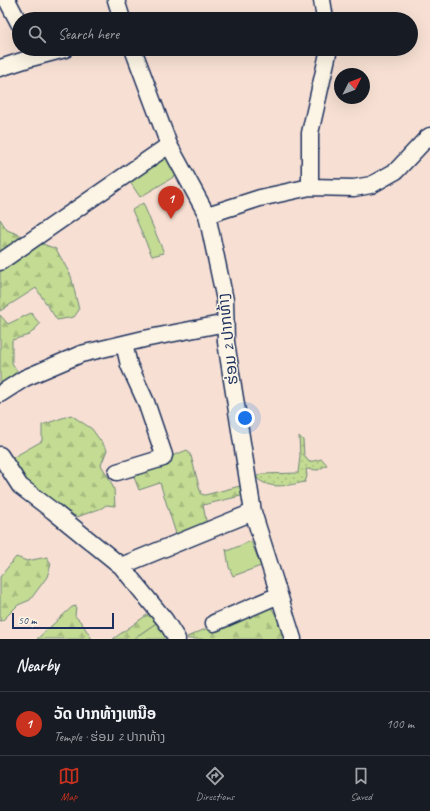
<!DOCTYPE html>
<meta charset="utf-8">
<style>
body{margin:0;font-family:Caveat,"Noto Sans Lao",sans-serif;background:#20242c;color:#f1f3f6}
.compass{position:absolute;left:334px;top:68px;width:36px;height:36px;border-radius:50%;background:#171b24;box-shadow:0 4px 16px #0002;rotate:48deg}
.scale{position:absolute;left:12px;bottom:10px;width:102px;box-sizing:border-box;padding-left:4px;border:2px solid #1b2f5e;border-top:0;font-size:11px;line-height:14px;white-space:nowrap;color:#1b2f5e;-webkit-text-stroke:3px #fcf5e5;paint-order:stroke}
.you{position:absolute;left:245px;top:418px;width:14px;height:14px;margin:-10px;border:3px solid #fff;border-radius:50%;background:#1a73e8;box-shadow:0 0 0 6px #1a73e833}
.badge{display:grid;place-items:center;width:26px;height:26px;border-radius:50%;background:#c8321e;color:#fff;font-size:13px;font-weight:700}
.pin{position:absolute;translate:-50% -33px;filter:drop-shadow(0 1px 2px #0008)}
.pin::after{content:'';position:absolute;top:21px;width:14px;height:12px;background:inherit;clip-path:polygon(0 0,100% 0,50% 100%)}
.list{margin:0;padding:0;list-style:none}
h2{display:flex;justify-content:space-between;align-items:center;height:52px;margin:0;padding:0 16px;font-size:17px}
h2 small{font-size:13px;font-weight:400;color:#9ea1a6}
.list li{display:grid;grid-template-columns:26px 1fr auto;gap:12px;align-items:center;box-sizing:border-box;height:64px;padding:0 16px;border-top:1px solid #363941}
.list b{display:block;font-size:15px;white-space:nowrap}
.list p{margin:0;font-size:13px;white-space:nowrap;color:#9ea1a6}
.list em{font-size:13px;font-style:normal;color:#9ea1a6}
.icon{flex:none;width:22px;height:22px;fill:none;stroke:currentColor;stroke-width:2;stroke-linecap:round;stroke-linejoin:round}
.map{position:relative;flex:none;width:430px;height:639px;overflow:hidden}
.search{position:absolute;background:#171b24;box-shadow:0 4px 16px #0002;left:12px;right:12px;top:12px;height:44px;display:flex;align-items:center;gap:10px;box-sizing:border-box;padding:0 14px;border-radius:22px;color:#9ea1a6;font-size:15px}
.sheet{height:116px;background:#171b24}
nav{display:flex;justify-content:space-around;align-items:center;box-sizing:border-box;height:56px;border-top:1px solid #363941;background:#171b24;font-size:11px;color:#9ea1a6}
nav a{display:grid;justify-items:center;gap:2px}
nav .on{color:#c8321e}
.map>svg:first-child{display:block}
.grass{fill:#c3db92;stroke:#6f8578}
.forest{fill:url(#forest-firs);stroke:#6f8578}
.garden{fill:url(#garden-dots);stroke:#6f8578}
.lines{fill:none;stroke-linecap:round;stroke-linejoin:round}
.minor-casing{stroke:#1b2f5e;stroke-width:19}
.minor{stroke:#fcf5e5;stroke-width:16}
.labels{text-anchor:middle;dominant-baseline:central;stroke-width:3;stroke-linejoin:round;paint-order:stroke}
.street-label{font-size:16px;fill:#1b2f5e;stroke:#fcf5e5}
</style>
<div class="map">
<svg width="430" height="639" viewBox="0 0 430 639">
<defs>
<pattern id="forest-firs" width="22" height="20" patternUnits="userSpaceOnUse"><rect width="22" height="20" fill="#c3db92"/><path d="M5 1l3.5 6h-7zM16 11l3.5 6h-7z" fill="#a7bc80"/></pattern>
<pattern id="garden-dots" width="8" height="8" patternUnits="userSpaceOnUse"><rect width="8" height="8" fill="#c3db92"/><path d="M2 2h.1M6 6h.1" fill="none" stroke="#a7bc80" stroke-width="1.8" stroke-linecap="round"/></pattern>
</defs>
<rect width="100%" height="100%" fill="#f7e0d3"/>
<filter id="ink" filterUnits="userSpaceOnUse"><feTurbulence type="fractalNoise" baseFrequency=".025" numOctaves="2"/><feDisplacementMap in="SourceGraphic" scale="8" xChannelSelector="R" yChannelSelector="G"/><feConvolveMatrix kernelMatrix="1 2 1 2 8 2 1 2 1" color-interpolation-filters="sRGB"/></filter>
<g filter="url(#ink)">
<path class="grass" d="M168,154L177,175L140,197L130,182Z
M143,203L164,253L152,256L132,210Z
M251,541L261,566L233,576L229,567L226,549L227,551Z
M156,623L167,639H133Z"/>
<path class="forest" d="M0,219L7,230L56,249L71,276L79,310L74,317L57,320L36,288L0,311Z
M31,313L40,324L29,335L12,340V363L19,374L22,390L0,398V315L8,324Z
M71,415L92,429L107,450L101,465L110,480L114,489L115,506L106,505L102,508L77,517L56,504L26,482L14,464L12,458L42,441V425Z
M187,450L191,456L201,494L205,495L244,485L245,495L203,505L207,526L177,537L160,483L139,490L132,472Z
M16,557L27,561L47,557L51,564L47,577L30,600L18,605L3,620L0,621V577Z
M268,602L289,638L282,639H188L187,637Z
M76,606L75,616L81,622L92,639H37L72,607Z
M151,612L156,623L133,639H113Z"/>
<path class="garden" d="M299,436L303,440L304,455L309,462L322,459L327,465L318,470L306,469L307,476L305,482C289,485 269,491 256,477L261,474L298,473L300,456Z"/>
<g class="lines">
<g class="minor-casing">
<path id="minor" d="M7,0L19,23
M116,0L122,19
M322,0L325,19
M133,49L169,145L207,215L225,300L226,342L253,512L293,639
M0,68L31,58L65,49
M310,187V133L329,49
M207,215L260,198L310,187L354,188L371,185L396,171L427,138L430,136
M0,262L169,145
M0,394L25,378L81,354L144,339L226,323
M0,455L20,486L53,511L121,566L165,620L177,639
M117,472L163,458L164,455L146,402L129,365L124,344
M121,566L253,512
M214,623L279,595"/>
</g>
<use href="#minor" class="minor"/>
</g>
</g>
<g class="labels">
<g class="street-label">
<text transform="translate(228 339) rotate(-96)">ຮ່ອມ 2 ປາກທ້າງ</text>
</g>
</g>
</svg>
<svg class="compass" viewBox="-18 -18 36 36"><path d="M0-13l5 13h-10z" fill="#e53935"/><path d="M0 13l5-13h-10z" fill="#9ea1a6"/></svg>
<div class="scale">50 m</div>
<div class="you"></div>
<div class="pin badge" style="left:171px;top:219px">1</div>
<div class="search"><svg class="icon" aria-label="search" viewBox="0 0 24 24"><circle cx="10" cy="10" r="6"/><path d="M15 15l6 6"/></svg>Search here</div>
</div>
<section class="sheet">
<h2>Nearby<small></small></h2>
<ul class="list">
<li><span class="badge">1</span><div><b>ວັດ ປາກທ້າງເຫນືອ</b><p>Temple · ຮ່ອມ 2 ປາກທ້າງ</p></div><em>100 m</em></li>
</ul>
</section>
<nav>
<a class="on"><svg class="icon" aria-label="map" viewBox="0 0 24 24"><path d="M3 6l6-2 6 2 6-2v14l-6 2-6-2-6 2zM9 4v14M15 6v14"/></svg>Map</a>
<a><svg class="icon" aria-label="directions" viewBox="0 0 24 24"><path d="M12 3l9 9-9 9-9-9zM9 14v-3h6M13 9l2 2-2 2"/></svg>Directions</a>
<a><svg class="icon" aria-label="saved" viewBox="0 0 24 24"><path d="M7 4h10v16l-5-4-5 4z"/></svg>Saved</a>
</nav>
